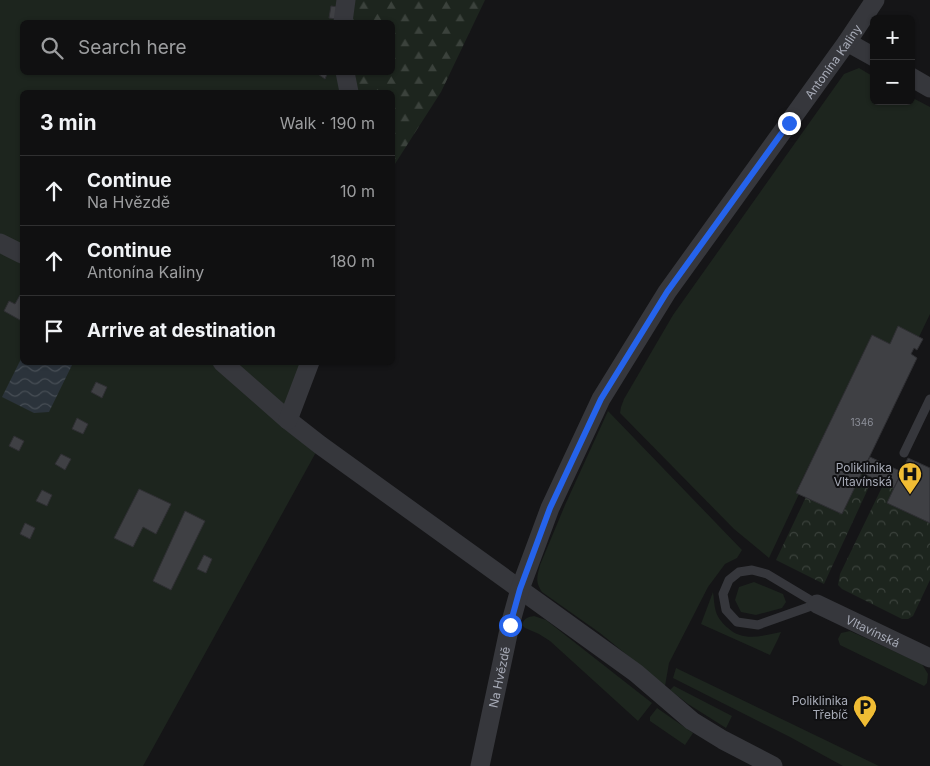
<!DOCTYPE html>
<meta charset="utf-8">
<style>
body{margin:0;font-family:Inter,sans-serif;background:#1e1e1f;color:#f1f3f6}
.controls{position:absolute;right:15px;top:15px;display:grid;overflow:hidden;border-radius:8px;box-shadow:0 1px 4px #0004}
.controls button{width:45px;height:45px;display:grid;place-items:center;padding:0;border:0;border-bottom:1px solid #303031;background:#101011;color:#f1f3f6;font:25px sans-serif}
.stop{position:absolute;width:15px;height:15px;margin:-11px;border:4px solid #2563eb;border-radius:50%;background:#fff}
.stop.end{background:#2563eb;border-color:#fff;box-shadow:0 1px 5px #0008}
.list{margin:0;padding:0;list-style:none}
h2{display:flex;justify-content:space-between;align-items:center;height:65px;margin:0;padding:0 20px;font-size:21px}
h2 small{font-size:16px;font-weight:400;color:#9c9d9f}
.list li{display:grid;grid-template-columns:32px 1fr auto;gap:15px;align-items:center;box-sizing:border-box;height:70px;padding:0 20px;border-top:1px solid #303031}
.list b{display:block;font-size:19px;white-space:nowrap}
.list p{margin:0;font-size:16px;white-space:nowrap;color:#9c9d9f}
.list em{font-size:16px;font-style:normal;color:#9c9d9f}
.icon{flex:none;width:28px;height:28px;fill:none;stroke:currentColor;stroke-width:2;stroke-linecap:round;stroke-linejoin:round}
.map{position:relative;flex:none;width:930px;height:766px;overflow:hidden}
.search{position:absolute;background:#101011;box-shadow:0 1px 4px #0004;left:20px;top:20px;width:375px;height:55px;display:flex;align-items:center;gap:12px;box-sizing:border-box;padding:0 18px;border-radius:8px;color:#9c9d9f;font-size:19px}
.panel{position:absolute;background:#101011;box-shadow:0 1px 4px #0004;left:20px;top:90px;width:375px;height:275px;border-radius:8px}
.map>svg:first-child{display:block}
.green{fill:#1d251e}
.forest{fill:url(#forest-firs)}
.park{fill:url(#park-crowns)}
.water{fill:url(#water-waves)}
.building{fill:#3f4044;stroke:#2f2f33}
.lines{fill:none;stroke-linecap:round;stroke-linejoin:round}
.service{stroke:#36373c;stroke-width:9}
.minor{stroke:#36373c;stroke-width:19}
.route{stroke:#2563eb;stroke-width:6}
.labels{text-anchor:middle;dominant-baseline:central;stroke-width:4;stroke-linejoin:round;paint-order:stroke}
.number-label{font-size:10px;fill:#8d909a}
.street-label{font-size:12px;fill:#a7abb7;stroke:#101012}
.poi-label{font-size:12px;fill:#a7abb7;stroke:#101012;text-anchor:end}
</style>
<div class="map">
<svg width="930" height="766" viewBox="0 0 930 766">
<defs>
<pattern id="forest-firs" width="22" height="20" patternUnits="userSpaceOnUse" patternTransform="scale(1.25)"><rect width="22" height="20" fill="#1d251e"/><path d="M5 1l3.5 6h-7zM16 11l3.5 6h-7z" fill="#3b423c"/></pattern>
<pattern id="park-crowns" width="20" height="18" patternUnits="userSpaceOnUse" patternTransform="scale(1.25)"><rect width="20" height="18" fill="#1d251e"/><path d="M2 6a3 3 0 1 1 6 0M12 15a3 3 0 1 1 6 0" fill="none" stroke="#3b423c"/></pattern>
<pattern id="water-waves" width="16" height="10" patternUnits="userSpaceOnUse" patternTransform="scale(1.25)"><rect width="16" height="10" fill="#2b333b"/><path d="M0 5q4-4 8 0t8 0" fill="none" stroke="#474e55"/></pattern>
</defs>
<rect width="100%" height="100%" fill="#151517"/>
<path class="green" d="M0,0H346L343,22H22V72L345,73L349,92H22V362L310,363L288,420L320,445L143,766H0Z
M859,68L874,77V101H911V97L930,107V314L919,337L898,327L890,344L872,335L796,492L799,494L769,558L734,529L620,413L621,407L624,399L673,315L844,74Z
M608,411L742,550L737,558L725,564L708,587L669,663L665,686L600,633L542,592C535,581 537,577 540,565L565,505Z
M754,582L783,594L786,602L782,608L756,615L741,612L735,600L739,587Z
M713,592C714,598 714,606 716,612C718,618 723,624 728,628C743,642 762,636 781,632L778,639L770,655L701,624Z
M534,616L546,620L652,703L638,721L550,641L539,634L525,628L522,625C524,618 528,617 534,616Z
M850,631L922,664L928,674L927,683L924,686L840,645L838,639L841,633Z
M676,668L879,766H843L790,737L673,678Z
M674,686L732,716L726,728L688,704L670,690Z
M657,708L693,733L685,745L650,721V717Z"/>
<path class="forest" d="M346,0H485L441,92L393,167L392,92H349L345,73L392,72V22H343Z"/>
<path class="park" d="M862,473L873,478L824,584L776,560L806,497L841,514Z
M884,483L894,488L887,503L930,523V580L913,616L908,619H902L842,589L838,585L840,574Z"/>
<path class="water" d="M22,357V362L73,363L49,412L34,413L2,397Z"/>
<path class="building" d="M331,6L338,7L336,19L329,18Z
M315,72H328L325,79Z
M20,295L22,296V315L20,320L4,311L9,301L15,304Z
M898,326L923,339L917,350L914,348L911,354L917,358L842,514L796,493L872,335L890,344Z
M96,382L107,387L102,398L91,392Z
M77,418L88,424L83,434L72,429Z
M14,436L24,441L19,451L9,446Z
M61,454L71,459L65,470L55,464Z
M870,457L902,472L894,488L862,473Z
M908,458L930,468V523L887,503Z
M139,489L171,504L156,534L143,527L133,547L114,538Z
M42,490L52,495L47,506L36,501Z
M185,511L205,521L171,590L153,581Z
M25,523L35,528L30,539L20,534Z
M204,555L212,559L206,573L197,569Z"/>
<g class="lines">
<path class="service" d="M904,453L930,399
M752,570L767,574L817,604L758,625L737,622L726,610L723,594L729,580L739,572Z"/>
<g class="minor">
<path d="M343,22L346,0"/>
<path d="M847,42L874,57"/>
<path d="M345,72L349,92"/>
<path d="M911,77L930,88"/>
<path d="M0,243L22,254"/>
<path d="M222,362L288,420L320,445L636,673L692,721L723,740L773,766"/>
<path d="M288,420L310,362"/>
<path id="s1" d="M817,604L930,658"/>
<path id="s2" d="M480,766L510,625L520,589L550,508L601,399L667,292L847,42L875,0"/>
</g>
</g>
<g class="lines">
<path class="route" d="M510,625L520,589L550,508L601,399L667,292L789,123"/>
</g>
<defs>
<g id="hospital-pin" transform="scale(1.25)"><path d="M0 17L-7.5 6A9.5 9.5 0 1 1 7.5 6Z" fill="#f0bc34" stroke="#101012"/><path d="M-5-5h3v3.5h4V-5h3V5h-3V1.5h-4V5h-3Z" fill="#111"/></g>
<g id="parking-pin" transform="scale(1.25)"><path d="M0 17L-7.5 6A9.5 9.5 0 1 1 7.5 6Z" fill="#f0bc34" stroke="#101012"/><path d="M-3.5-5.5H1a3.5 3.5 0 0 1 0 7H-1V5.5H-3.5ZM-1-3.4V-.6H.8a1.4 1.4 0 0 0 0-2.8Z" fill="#111"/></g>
</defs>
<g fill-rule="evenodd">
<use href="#hospital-pin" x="910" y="474"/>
<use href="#parking-pin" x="865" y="707"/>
</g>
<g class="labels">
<g class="number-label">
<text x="862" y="422">1346</text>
</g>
<g class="street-label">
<text stroke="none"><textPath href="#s2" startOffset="798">Antonína Kaliny</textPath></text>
<text stroke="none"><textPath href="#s1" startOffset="62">Vltavínská</textPath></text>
<text stroke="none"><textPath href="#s2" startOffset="91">Na Hvězdě</textPath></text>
</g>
<g class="poi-label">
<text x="892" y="467">Poliklinika<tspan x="892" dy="14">Vltavínská</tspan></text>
<text x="848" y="700">Poliklinika<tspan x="848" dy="14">Třebíč</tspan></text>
</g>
</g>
</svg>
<div class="controls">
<button>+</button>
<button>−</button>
</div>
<div class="stop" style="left:510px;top:625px"></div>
<div class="stop end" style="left:789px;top:123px"></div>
<div class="search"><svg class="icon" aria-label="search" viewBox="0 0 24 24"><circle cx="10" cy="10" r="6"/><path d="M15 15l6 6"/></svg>Search here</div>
<section class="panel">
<h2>3 min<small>Walk · 190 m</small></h2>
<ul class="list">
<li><svg class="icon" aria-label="ahead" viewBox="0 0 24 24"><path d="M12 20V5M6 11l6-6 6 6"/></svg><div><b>Continue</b><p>Na Hvězdě</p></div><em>10 m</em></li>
<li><svg class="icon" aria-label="ahead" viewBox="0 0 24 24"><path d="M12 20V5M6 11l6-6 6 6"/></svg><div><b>Continue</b><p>Antonína Kaliny</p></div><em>180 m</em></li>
<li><svg class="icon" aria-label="arrive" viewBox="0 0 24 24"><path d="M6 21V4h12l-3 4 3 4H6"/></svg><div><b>Arrive at destination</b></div></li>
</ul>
</section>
</div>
